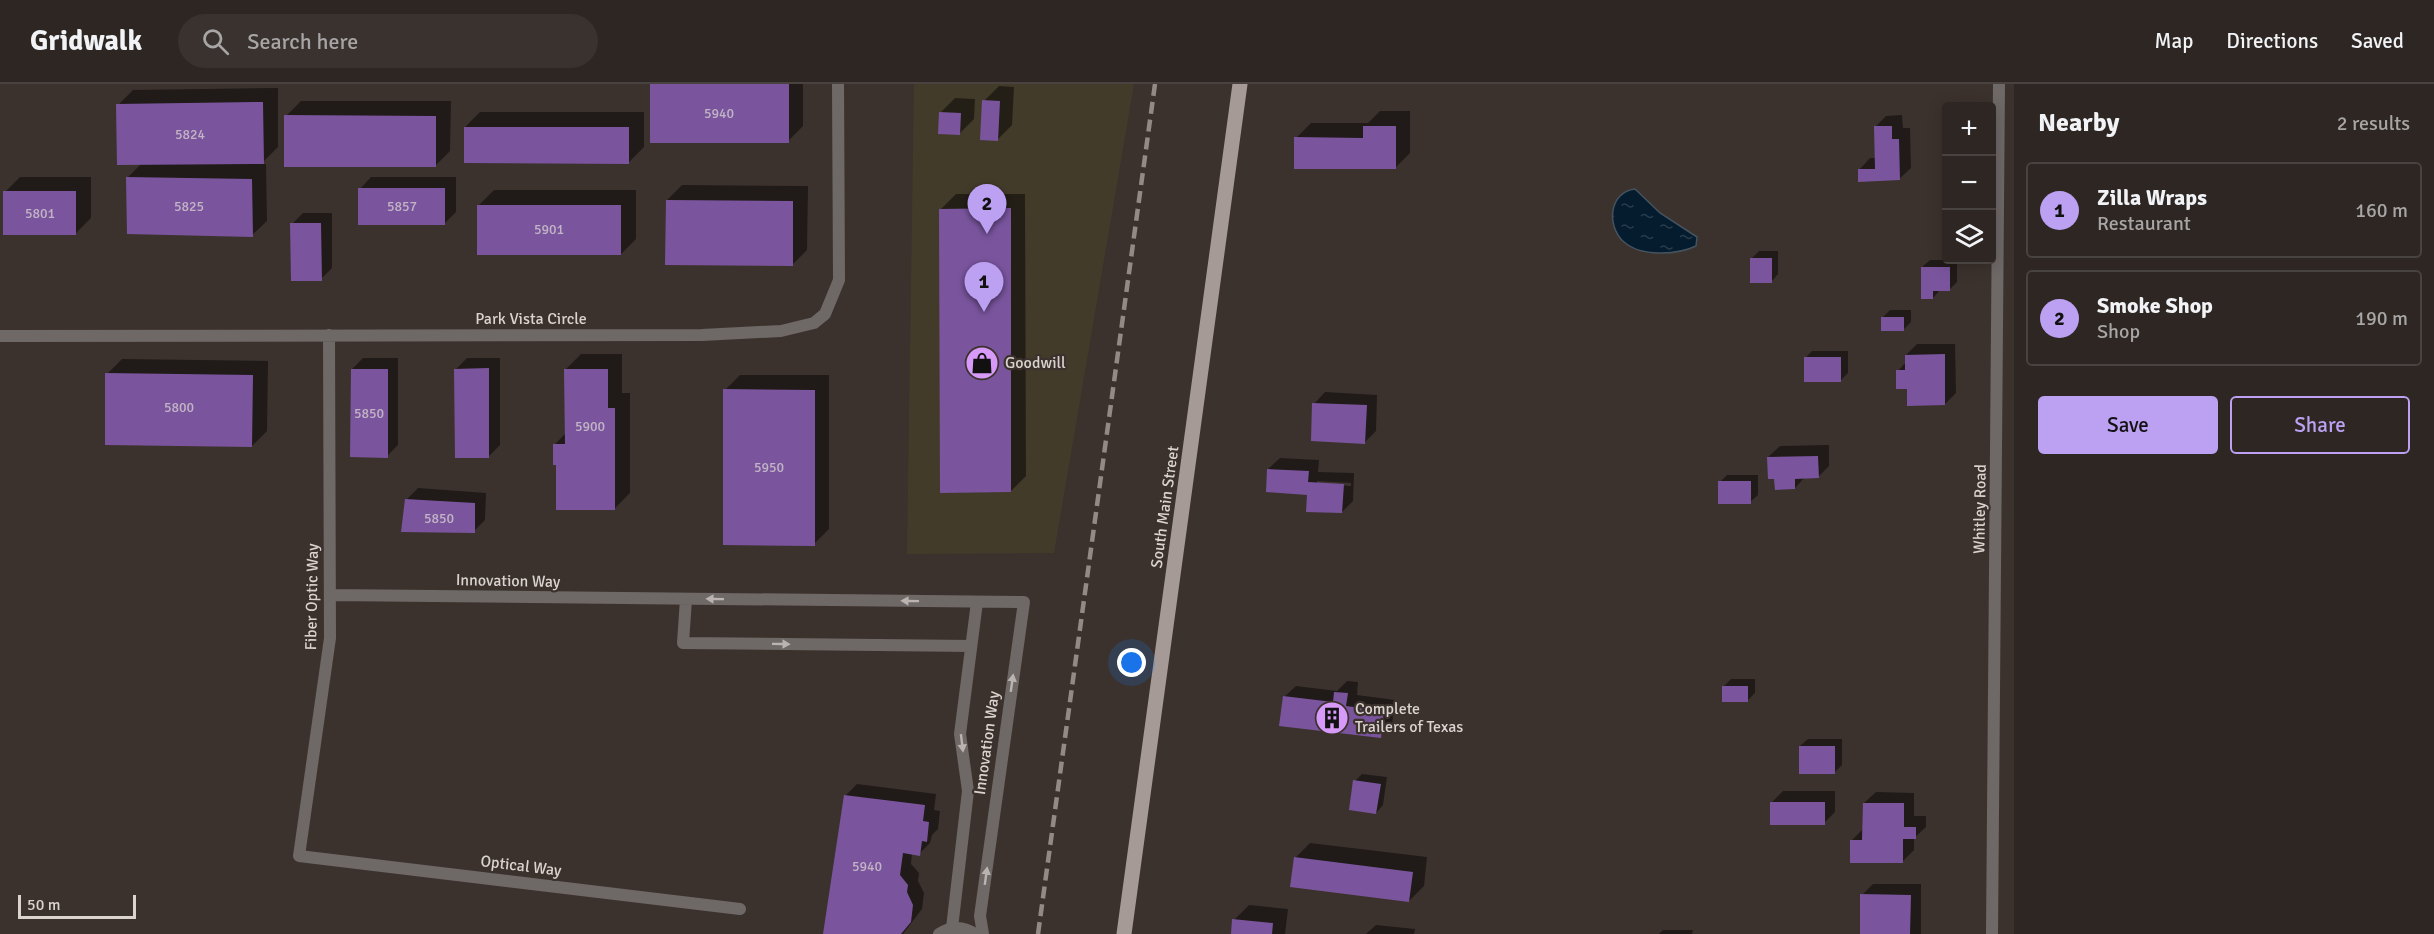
<!DOCTYPE html>
<meta charset="utf-8">
<style>
body{margin:0;font-family:Signika,sans-serif;background:#39322f;color:#f1f3f6}
.controls{position:absolute;right:18px;top:18px;display:grid;overflow:hidden;border-radius:6px;box-shadow:0 3px 15px #0003}
.controls button{width:54px;height:54px;display:grid;place-items:center;padding:0;border:0;border-bottom:2px solid #484340;background:#2d2622;color:#f1f3f6;font:30px sans-serif}
.scale{position:absolute;left:18px;bottom:15px;width:118px;box-sizing:border-box;padding-left:6px;border:3px solid #dad3d0;border-top:0;font-size:16px;line-height:21px;white-space:nowrap;color:#dad3d0;-webkit-text-stroke:4px #3c322d;paint-order:stroke}
.you{position:absolute;left:1132px;top:579px;width:21px;height:21px;margin:-15px;border:4px solid #fff;border-radius:50%;background:#1a73e8;box-shadow:0 0 0 9px #1a73e833}
.badge{display:grid;place-items:center;width:39px;height:39px;border-radius:50%;background:#bca0f2;color:#111;font-size:20px;font-weight:700}
.pin{position:absolute;translate:-50% -50px;filter:drop-shadow(0 2px 3px #0008)}
.pin::after{content:'';position:absolute;top:32px;width:21px;height:18px;background:inherit;clip-path:polygon(0 0,100% 0,50% 100%)}
.list{margin:0;padding:0;list-style:none}
h2{display:flex;justify-content:space-between;align-items:center;height:78px;margin:0;padding:0 24px;font-size:26px}
h2 small{font-size:20px;font-weight:400;color:#a7a5a5}
.list li{display:grid;grid-template-columns:39px 1fr auto;gap:18px;align-items:center;box-sizing:border-box;height:96px;margin:0 12px 12px;padding:0 12px;border:2px solid #484340;border-radius:6px}
.list b{display:block;font-size:22px;white-space:nowrap}
.list p{margin:0;font-size:20px;white-space:nowrap;color:#a7a5a5}
.list em{font-size:20px;font-style:normal;color:#a7a5a5}
.actions{display:flex;gap:12px;padding:18px 24px}
.actions a{flex:1;padding:14px 0;border:2px solid #bca0f2;border-radius:6px;text-align:center;font-size:21px;color:#bca0f2}
.actions .main{background:#bca0f2;color:#111}
.icon{flex:none;width:33px;height:33px;fill:none;stroke:currentColor;stroke-width:2;stroke-linecap:round;stroke-linejoin:round}
.map{position:relative;flex:none;width:2014px;height:850px;overflow:hidden}
header{display:flex;align-items:center;gap:36px;box-sizing:border-box;height:84px;padding:0 30px;background:#2d2622;border-bottom:2px solid #484340}
header strong{font-size:28px}
nav{display:flex;gap:33px;margin-inline-start:auto;font-size:21px}
.search{width:420px;height:54px;background:#39322f;display:flex;align-items:center;gap:15px;box-sizing:border-box;padding:0 21px;border-radius:33px;color:#a7a5a5;font-size:22px}
main{display:flex}
aside{flex:1;background:#2d2622}
.map>svg:first-child{display:block}
.commercial{fill:#433b2a}
.water{fill:url(#water-ripples);stroke:#44535f;stroke-width:1.5}
.shadow{fill:#0007;fill-rule:evenodd}
.building{fill:#7a559e}
.lines{fill:none;stroke-linecap:round;stroke-linejoin:round}
.minor{stroke:#6e6867;stroke-width:12}
.tertiary{stroke:#6e6867;stroke-width:12}
.primary{stroke:#a69a97;stroke-width:15}
.rail{stroke:#938a86;stroke-width:4.5;stroke-dasharray:12 6;stroke-linecap:butt}
.oneway{fill:#bab3b0}
.labels{text-anchor:middle;dominant-baseline:central;stroke-width:4.5;stroke-linejoin:round;paint-order:stroke}
.number-label{font-size:14px;fill:#c2b4c4}
.street-label{font-size:16px;fill:#dad3d0;stroke:#3c322d}
.poi-label{font-size:16px;fill:#dad3d0;stroke:#3c322d;text-anchor:start}
</style>
<header>
<strong>Gridwalk</strong>
<div class="search"><svg class="icon" aria-label="search" viewBox="0 0 24 24"><circle cx="10" cy="10" r="6"/><path d="M15 15l6 6"/></svg>Search here</div>
<nav><a>Map</a><a>Directions</a><a>Saved</a></nav>
</header>
<main>
<div class="map">
<svg width="2014" height="850" viewBox="0 0 2014 850">
<defs>
<pattern id="water-ripples" width="26" height="14" patternUnits="userSpaceOnUse" patternTransform="scale(1.5)"><rect width="26" height="14" fill="#041c2e"/><path d="M2 4q2-2 4 0t4 0M15 11q2-2 4 0t4 0" fill="none" stroke="#283c4b"/></pattern>
</defs>
<rect width="100%" height="100%" fill="#3c322d"/>
<path class="commercial" d="M914,0H1134L1054,469L907,470Z"/>
<path class="water" d="M1635,105L1660,129L1697,153L1696,162C1677,171 1641,173 1624,158C1606,142 1609,108 1635,105Z"/>
<path class="shadow" d="M652,0H803V42L788,57Z
M999,2L1014,3L1012,41L997,56L984,17Z
M278,4V63L261,80H266L267,137L252,151L127,94L141,80L118,21L133,6Z
M955,14L975,15L974,35L959,50L940,29Z
M301,17H451L450,67L435,82L286,32Z
M1380,27H1410V69L1395,84L1296,54L1311,39H1368Z
M480,28H644V63L629,78L465,43Z
M1902,31L1903,44H1910L1911,84L1899,95L1859,86L1870,74H1876L1875,43L1886,32Z
M20,93H91V134L76,149L5,108Z
M371,93H456V128L445,139L360,105Z
M682,101L808,102L807,166L792,181L667,116Z
M494,106H636V155L621,170L479,121Z
M956,110H1025L1026,392L1011,407L941,125Z
M303,129H332V184L321,195L292,140Z
M1759,167H1778V190L1771,198L1752,174Z
M1930,176H1957V198L1950,205L1940,206L1933,214L1922,183Z
M1890,226H1911V238L1904,245L1883,233Z
M1917,260H1955L1956,309L1945,320L1909,303L1898,287L1906,278V271Z
M1812,267H1848V289L1840,297L1805,274Z
M581,270H622V309H630V409L615,424L557,379L554,361L566,349V285Z
M363,274H398V361L387,372L352,285Z
M467,274H500V361L489,372L456,285Z
M122,275L268,277L267,347L252,362L107,290Z
M740,291H829V445L814,460L725,306Z
M1325,308L1377,311L1376,347L1365,358L1314,320Z
M1829,361V382L1818,393H1805L1795,404L1768,373L1780,362Z
M1280,374L1319,376L1318,388L1354,389L1353,417L1342,428L1308,409L1268,385ZM1317,397L1351,399V402L1317,400Z
M1727,391H1758V411L1750,418L1720,398Z
M418,404L486,409L485,436L474,447L407,415Z
M1731,595H1755V609L1747,617L1724,602Z
M1347,597L1358,598L1357,611L1395,616L1392,641L1380,652L1284,613L1296,602L1337,607Z
M1808,655H1842V681L1834,689L1800,662Z
M1362,690L1387,693L1383,721L1376,729L1355,697Z
M857,700L936,710L934,726L940,727L938,745L932,751L930,759L919,770L912,769L911,780L919,789L918,797L924,809L922,825L903,850H825L846,711Z
M1783,707H1835V728L1824,739L1771,719Z
M1876,708L1914,709V732H1926V743L1914,754V766L1902,778L1851,757L1863,745L1864,719Z
M1310,759L1427,773L1424,802L1409,817L1295,774Z
M1873,800H1921V850H1861L1862,811Z
M1249,821L1288,825L1285,850H1232L1234,836Z
M1376,841L1415,845L1414,850H1366Z
M1663,846H1693L1692,850H1659Z"/>
<path class="building" d="M650,0H789V59H650Z
M982,16L1000,17L998,57L980,56Z
M263,18L264,80L117,81L116,20Z
M939,28L961,29L960,51L938,50Z
M284,31L436,32V83H284Z
M1363,42H1396V85H1294V53L1363,54Z
M1874,42H1892V55H1899L1900,96L1858,98V85H1875Z
M464,43H629V80L464,79Z
M126,93L252,95L253,153L127,150Z
M358,104H445V141H358Z
M3,107H76V151H3Z
M666,116L793,117V182L665,181Z
M477,121H621V171H477Z
M1011,124V408L940,409L939,125Z
M290,139H321L322,197H291Z
M1750,174H1772V199H1750Z
M1921,183H1950V207H1933V215H1921Z
M1881,233H1904V247H1881Z
M1945,270V321L1907,322V305H1896V286H1905V271Z
M1804,273H1841V298H1804Z
M489,284V374H455L454,285Z
M351,285H388V374L350,373Z
M564,285H608V324H615V426H556V381H553V360H565Z
M105,289L253,291L252,363L105,361Z
M723,305L815,306V462L723,461Z
M1312,319L1367,321L1365,360L1311,357Z
M1818,372L1819,394L1795,395V405L1775,406L1774,395H1768L1767,373Z
M1267,385L1309,387L1308,398L1344,400L1342,429L1306,428L1307,411L1266,408Z
M1718,397H1751V420H1718Z
M405,415L475,419V449L401,448Z
M1722,602H1748V618H1722Z
M1334,608L1348,609L1346,622L1384,627L1381,654L1279,642L1283,612L1333,618Z
M1799,662H1835V690H1799Z
M1353,696L1381,700L1376,730L1349,726Z
M844,711L925,721L923,737L929,738L927,758L922,757L920,772L903,769L900,791L908,801L907,808L913,821L911,838L901,850H823Z
M1770,718H1825V741H1770Z
M1863,719H1904V743H1916V755H1903V779H1850V756H1862Z
M1294,773L1413,788L1409,818L1290,803Z
M1860,810L1911,811L1910,850H1860Z
M1232,835L1273,839L1272,850H1231Z"/>
<g class="lines">
<path class="minor" d="M329,251L330,554L299,772L740,825
M0,252L702,251L781,247L814,239L825,230L839,196L838,0
M330,511L1024,518L980,832L983,850
M686,515L683,559L971,562
M952,844L968,707L960,650L977,518
M939,850C951,842 963,842 975,850"/>
<path class="tertiary" d="M1992,850L1999,0"/>
<path class="primary" d="M1124,850L1240,0"/>
<path class="rail" d="M1038,850L1155,0"/>
</g>
<defs><path id="oneway-solid" d="M-6-.8H1V-3.2L6.5 0L1 3.2V.8H-6Z" transform="scale(1.5)"/></defs>
<g class="oneway">
<use href="#oneway-solid" transform="translate(715 515) rotate(-179)"/>
<use href="#oneway-solid" transform="translate(910 517) rotate(-179)"/>
<use href="#oneway-solid" transform="translate(781 560) rotate(1)"/>
<use href="#oneway-solid" transform="translate(1012 599) rotate(-82)"/>
<use href="#oneway-solid" transform="translate(962 659) rotate(83)"/>
<use href="#oneway-solid" transform="translate(986 792) rotate(-82)"/>
</g>
<defs>
<g id="shop-disc" transform="scale(1.725)"><circle r="9.5" fill="#d89af8" stroke="#3c322d"/><path d="M-5-2.5h2.3a2.7 3.5 0 0 1 5.4 0H5L5.5 6h-11ZM-1.5-2.5h3a1.5 2.3 0 0 0-3 0Z" fill="#111"/></g>
<g id="building-disc" transform="scale(1.725)"><circle r="9.5" fill="#d89af8" stroke="#3c322d"/><path d="M-4-6H4V6H1V3H-1V6H-4ZM-2.5-4.3h1.7v1.8h-1.7ZM.8-4.3h1.7v1.8H.8ZM-2.5-1h1.7V.8h-1.7ZM.8-1h1.7V.8H.8Z" fill="#111"/></g>
</defs>
<g fill-rule="evenodd">
<use href="#shop-disc" x="982" y="279"/>
<use href="#building-disc" x="1332" y="634"/>
</g>
<g class="labels">
<g class="number-label">
<text x="719" y="29">5940</text>
<text x="190" y="50">5824</text>
<text x="189" y="122">5825</text>
<text x="402" y="122">5857</text>
<text x="40" y="129">5801</text>
<text x="549" y="145">5901</text>
<text x="179" y="323">5800</text>
<text x="369" y="329">5850</text>
<text x="590" y="342">5900</text>
<text x="769" y="383">5950</text>
<text x="439" y="434">5850</text>
<text x="867" y="782">5940</text>
</g>
<g class="street-label">
<text x="531" y="235">Park Vista Circle</text>
<text transform="translate(1165 423) rotate(-82)">South Main Street</text>
<text transform="translate(1980 425) rotate(-89)">Whitley Road</text>
<text transform="translate(508 497) rotate(1)">Innovation Way</text>
<text transform="translate(312 513) rotate(-89)">Fiber Optic Way</text>
<text transform="translate(987 659) rotate(-82)">Innovation Way</text>
<text transform="translate(521 782) rotate(7)">Optical Way</text>
</g>
<g class="poi-label">
<text x="1005" y="279">Goodwill</text>
<text x="1355" y="625">Complete<tspan x="1355" dy="18">Trailers of Texas</tspan></text>
</g>
</g>
</svg>
<div class="controls">
<button>+</button>
<button>−</button>
<button><svg class="icon" aria-label="layers" viewBox="0 0 24 24"><path d="M12 4l9 5-9 5-9-5zM3 14l9 5 9-5"/></svg></button>
</div>
<div class="scale">50 m</div>
<div class="you"></div>
<div class="pin badge" style="left:984px;top:228px">1</div>
<div class="pin badge" style="left:987px;top:150px">2</div>
</div>
<aside>
<h2>Nearby<small>2 results</small></h2>
<ul class="list">
<li><span class="badge">1</span><div><b>Zilla Wraps</b><p>Restaurant</p></div><em>160 m</em></li>
<li><span class="badge">2</span><div><b>Smoke Shop</b><p>Shop</p></div><em>190 m</em></li>
</ul>
<div class="actions"><a class="main">Save</a><a>Share</a></div>
</aside>
</main>
